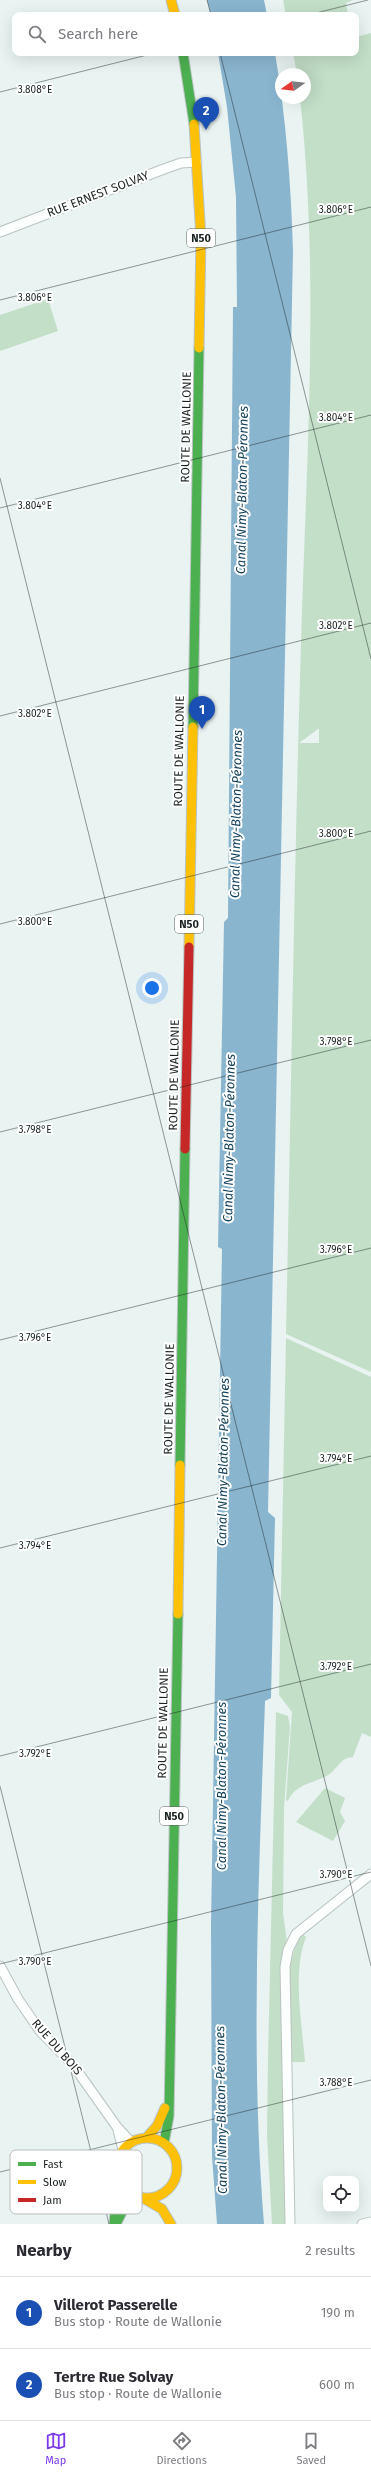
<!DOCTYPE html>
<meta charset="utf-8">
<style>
body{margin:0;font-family:"Fira Sans",sans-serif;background:#f2f2f3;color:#2b2b33}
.controls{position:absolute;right:12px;bottom:12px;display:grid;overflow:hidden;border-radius:8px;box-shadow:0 4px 16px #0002}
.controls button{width:36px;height:36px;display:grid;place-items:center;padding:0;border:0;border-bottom:1px solid #e1e1e2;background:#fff;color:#2b2b33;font:20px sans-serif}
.compass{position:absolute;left:275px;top:68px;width:36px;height:36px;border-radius:50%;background:#fff;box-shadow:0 4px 16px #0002;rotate:256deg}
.you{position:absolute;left:152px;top:988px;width:14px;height:14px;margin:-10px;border:3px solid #fff;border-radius:50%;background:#1a73e8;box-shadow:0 0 0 6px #1a73e833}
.badge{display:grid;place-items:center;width:26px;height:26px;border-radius:50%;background:#7c3aed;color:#fff;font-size:13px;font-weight:700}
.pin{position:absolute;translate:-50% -33px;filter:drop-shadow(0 1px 2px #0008)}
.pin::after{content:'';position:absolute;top:21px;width:14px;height:12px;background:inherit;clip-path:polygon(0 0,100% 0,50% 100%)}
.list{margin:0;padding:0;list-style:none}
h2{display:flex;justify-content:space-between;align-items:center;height:52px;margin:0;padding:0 16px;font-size:17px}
h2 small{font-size:13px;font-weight:400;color:#7c7c81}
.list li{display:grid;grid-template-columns:26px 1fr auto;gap:12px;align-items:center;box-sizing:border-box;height:72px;padding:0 16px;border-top:1px solid #e1e1e2}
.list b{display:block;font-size:15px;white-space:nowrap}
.list p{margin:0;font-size:13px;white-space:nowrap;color:#7c7c81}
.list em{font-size:13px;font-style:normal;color:#7c7c81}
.icon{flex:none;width:22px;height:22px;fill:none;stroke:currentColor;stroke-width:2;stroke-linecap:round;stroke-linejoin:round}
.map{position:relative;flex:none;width:371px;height:2224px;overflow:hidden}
.search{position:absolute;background:#fff;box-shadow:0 4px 16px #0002;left:12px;right:12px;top:12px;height:44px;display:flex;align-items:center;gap:10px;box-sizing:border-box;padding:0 14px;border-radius:8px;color:#7c7c81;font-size:15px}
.sheet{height:196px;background:#fff}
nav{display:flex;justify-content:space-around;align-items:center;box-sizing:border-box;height:56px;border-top:1px solid #e1e1e2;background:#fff;font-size:11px;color:#7c7c81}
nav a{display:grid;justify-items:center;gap:2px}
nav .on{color:#7c3aed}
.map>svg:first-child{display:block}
.green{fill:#c3dfc8;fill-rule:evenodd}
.water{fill:#8ab5cf}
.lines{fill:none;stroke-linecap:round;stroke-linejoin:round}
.street-casing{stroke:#bac3c2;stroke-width:11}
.fast-casing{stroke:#bac3c2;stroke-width:11}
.slow-casing{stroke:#bac3c2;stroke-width:11}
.jam-casing{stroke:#bac3c2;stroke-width:11}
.street{stroke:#fcfdfd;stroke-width:9}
.fast{stroke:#4caf50;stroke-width:9}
.slow{stroke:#ffc107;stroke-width:9}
.jam{stroke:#c62828;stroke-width:9}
.ticks{fill:none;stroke:#1b2222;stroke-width:1;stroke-opacity:0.45}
.labels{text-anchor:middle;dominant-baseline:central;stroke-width:4;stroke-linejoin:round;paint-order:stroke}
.shield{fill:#fff;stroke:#5f6464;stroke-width:1}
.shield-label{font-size:11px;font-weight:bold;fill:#1b2222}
.street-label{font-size:12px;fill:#1b2222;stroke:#fff}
.water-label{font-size:13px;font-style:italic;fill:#103f59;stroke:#fff}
.key{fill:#fff;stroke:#bbbdbd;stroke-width:1}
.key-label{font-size:11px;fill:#1b2222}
.ticks-label{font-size:10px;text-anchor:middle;fill:#1b2222;stroke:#fff;stroke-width:4;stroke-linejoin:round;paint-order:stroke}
</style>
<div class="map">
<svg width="371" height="2224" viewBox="0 0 371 2224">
<rect width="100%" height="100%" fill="#e8f3f2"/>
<path class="green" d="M283,0H353L346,3L348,15H286Z
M371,33V1372L286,1334C291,1104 294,874 301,644C306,463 320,279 300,98H305V74H297L293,53H356V37ZM319,729V743H299L318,729Z
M48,299L58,331L0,351V315Z
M286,1338L371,1377V1737L362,1733L353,1757C342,1757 339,1766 331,1773C316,1784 296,1782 288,1801L286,1800L292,1712L279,1695Z
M276,1712L288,1716L290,1727L284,1808L283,1913L288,1950L290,2224H272L267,2135L268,2059Z
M325,1788L345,1798L340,1812L345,1821L333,1841L296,1822Z
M302,1934L306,1937C292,1972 302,2024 305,2062H290C289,2021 280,1970 302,1934Z"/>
<path class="water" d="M207,0H264L267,15H211Z
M218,53H275C286,118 291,183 293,251L268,1512L275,1518L271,1698L265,1701C259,1875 250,2050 264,2224H217L212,2156L211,1925L222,1249L218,1247L224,922L228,918L233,307H237L236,197L227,107Z"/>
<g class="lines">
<g class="street-casing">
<path id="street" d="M0,232L164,169L181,163L197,162
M0,1966L18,1999L40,2031L73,2065L117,2127L131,2142
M118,2130L123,2150
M290,2224L285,1967L288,1950L296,1934L371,1874
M362,2224L371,2222"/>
</g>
<g class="fast-casing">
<path id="fast" d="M183,53L194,124
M193,727L199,348
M180,1465L185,1149
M164,2143L169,2116L178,1614
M114,2224L116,2201L122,2184
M116,2224L125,2206L137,2197"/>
</g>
<g class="slow-casing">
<path id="slow" d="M171,0L175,15
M194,124L201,238L199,348
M189,947L193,727
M178,1614L180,1465
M117 2168a30 30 0 1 1 60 0a30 30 0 1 1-60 0Z
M146,2138L157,2126L165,2108
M143,2198L162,2209L171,2224"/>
</g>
<g class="jam-casing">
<path id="jam" d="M185,1149L189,947"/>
</g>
<use href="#street" class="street"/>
<use href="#fast" class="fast"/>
<use href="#slow" class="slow"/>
<use href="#jam" class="jam"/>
</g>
<path class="ticks" d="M207,0L211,15M308,15L368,0M220,53L371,659M0,92L155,53M0,300L371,207M0,478L371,1966M0,508L371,415M0,716L371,623M0,924L371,831M0,1132L371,1040M0,1340L371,1248M0,1548L371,1456M0,1756L371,1664M0,1786L109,2224M0,1964L371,1872M0,2172L371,2080"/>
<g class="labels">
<g class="shield">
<rect x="187" y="229" width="28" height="18" rx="3"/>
<rect x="175" y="915" width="28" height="18" rx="3"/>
<rect x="160" y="1807" width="28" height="18" rx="3"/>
</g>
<g class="shield-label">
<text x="201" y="238">N50</text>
<text x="189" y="924">N50</text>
<text x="174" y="1816">N50</text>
</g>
<g class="street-label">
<text transform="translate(98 194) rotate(-21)">RUE ERNEST SOLVAY</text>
<text transform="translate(186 427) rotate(-89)">ROUTE DE WALLONIE</text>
<text transform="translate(179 751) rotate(-89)">ROUTE DE WALLONIE</text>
<text transform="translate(174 1075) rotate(-89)">ROUTE DE WALLONIE</text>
<text transform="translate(169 1399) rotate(-89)">ROUTE DE WALLONIE</text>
<text transform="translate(163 1723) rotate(-89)">ROUTE DE WALLONIE</text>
<text transform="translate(57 2047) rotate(49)">RUE DU BOIS</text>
</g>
<g class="water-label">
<text transform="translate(242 490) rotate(-89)">Canal Nimy-Blaton-Péronnes</text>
<text transform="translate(236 814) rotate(-89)">Canal Nimy-Blaton-Péronnes</text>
<text transform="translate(229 1138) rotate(-89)">Canal Nimy-Blaton-Péronnes</text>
<text transform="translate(223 1462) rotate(-89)">Canal Nimy-Blaton-Péronnes</text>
<text transform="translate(221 1786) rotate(-90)">Canal Nimy-Blaton-Péronnes</text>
<text transform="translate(221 2110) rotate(-91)">Canal Nimy-Blaton-Péronnes</text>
</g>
</g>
<rect x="10" y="2150" width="132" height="64" rx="6" class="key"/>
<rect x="18" y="2162" width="18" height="4" fill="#4caf50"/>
<rect x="18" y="2180" width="18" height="4" fill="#ffc107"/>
<rect x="18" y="2198" width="18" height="4" fill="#c62828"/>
<g class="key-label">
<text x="43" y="2168">Fast</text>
<text x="43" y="2186">Slow</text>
<text x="43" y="2204">Jam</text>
</g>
<g class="ticks-label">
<text x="35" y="93">3.808°E</text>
<text x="336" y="213">3.806°E</text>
<text x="35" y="301">3.806°E</text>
<text x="336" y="421">3.804°E</text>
<text x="35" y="509">3.804°E</text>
<text x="336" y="629">3.802°E</text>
<text x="35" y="717">3.802°E</text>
<text x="336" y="837">3.800°E</text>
<text x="35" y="925">3.800°E</text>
<text x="336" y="1045">3.798°E</text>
<text x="35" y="1133">3.798°E</text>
<text x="336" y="1253">3.796°E</text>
<text x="35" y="1341">3.796°E</text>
<text x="336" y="1462">3.794°E</text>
<text x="35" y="1549">3.794°E</text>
<text x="336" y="1670">3.792°E</text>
<text x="35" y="1757">3.792°E</text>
<text x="336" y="1878">3.790°E</text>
<text x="35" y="1965">3.790°E</text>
<text x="336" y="2086">3.788°E</text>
</g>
</svg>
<div class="controls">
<button><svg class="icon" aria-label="locate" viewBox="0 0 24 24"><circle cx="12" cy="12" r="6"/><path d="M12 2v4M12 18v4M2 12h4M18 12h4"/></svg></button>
</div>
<svg class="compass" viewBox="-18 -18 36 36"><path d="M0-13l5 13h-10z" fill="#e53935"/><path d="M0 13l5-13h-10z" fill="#7c7c81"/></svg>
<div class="you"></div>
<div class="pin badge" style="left:202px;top:729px;background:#1a4fb4">1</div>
<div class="pin badge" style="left:206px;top:130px;background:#1a4fb4">2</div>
<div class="search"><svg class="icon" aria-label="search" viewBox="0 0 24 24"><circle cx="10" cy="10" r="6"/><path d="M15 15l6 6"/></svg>Search here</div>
</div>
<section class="sheet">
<h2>Nearby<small>2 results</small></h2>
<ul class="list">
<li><span class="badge" style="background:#1a4fb4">1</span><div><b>Villerot Passerelle</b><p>Bus stop · Route de Wallonie</p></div><em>190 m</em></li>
<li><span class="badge" style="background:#1a4fb4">2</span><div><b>Tertre Rue Solvay</b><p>Bus stop · Route de Wallonie</p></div><em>600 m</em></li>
</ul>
</section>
<nav>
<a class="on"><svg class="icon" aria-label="map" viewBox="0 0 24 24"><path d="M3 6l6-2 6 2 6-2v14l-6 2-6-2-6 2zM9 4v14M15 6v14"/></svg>Map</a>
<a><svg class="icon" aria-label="directions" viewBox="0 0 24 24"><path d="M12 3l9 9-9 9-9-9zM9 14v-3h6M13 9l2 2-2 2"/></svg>Directions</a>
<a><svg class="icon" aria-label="saved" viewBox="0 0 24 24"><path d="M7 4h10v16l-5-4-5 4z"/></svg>Saved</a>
</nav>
